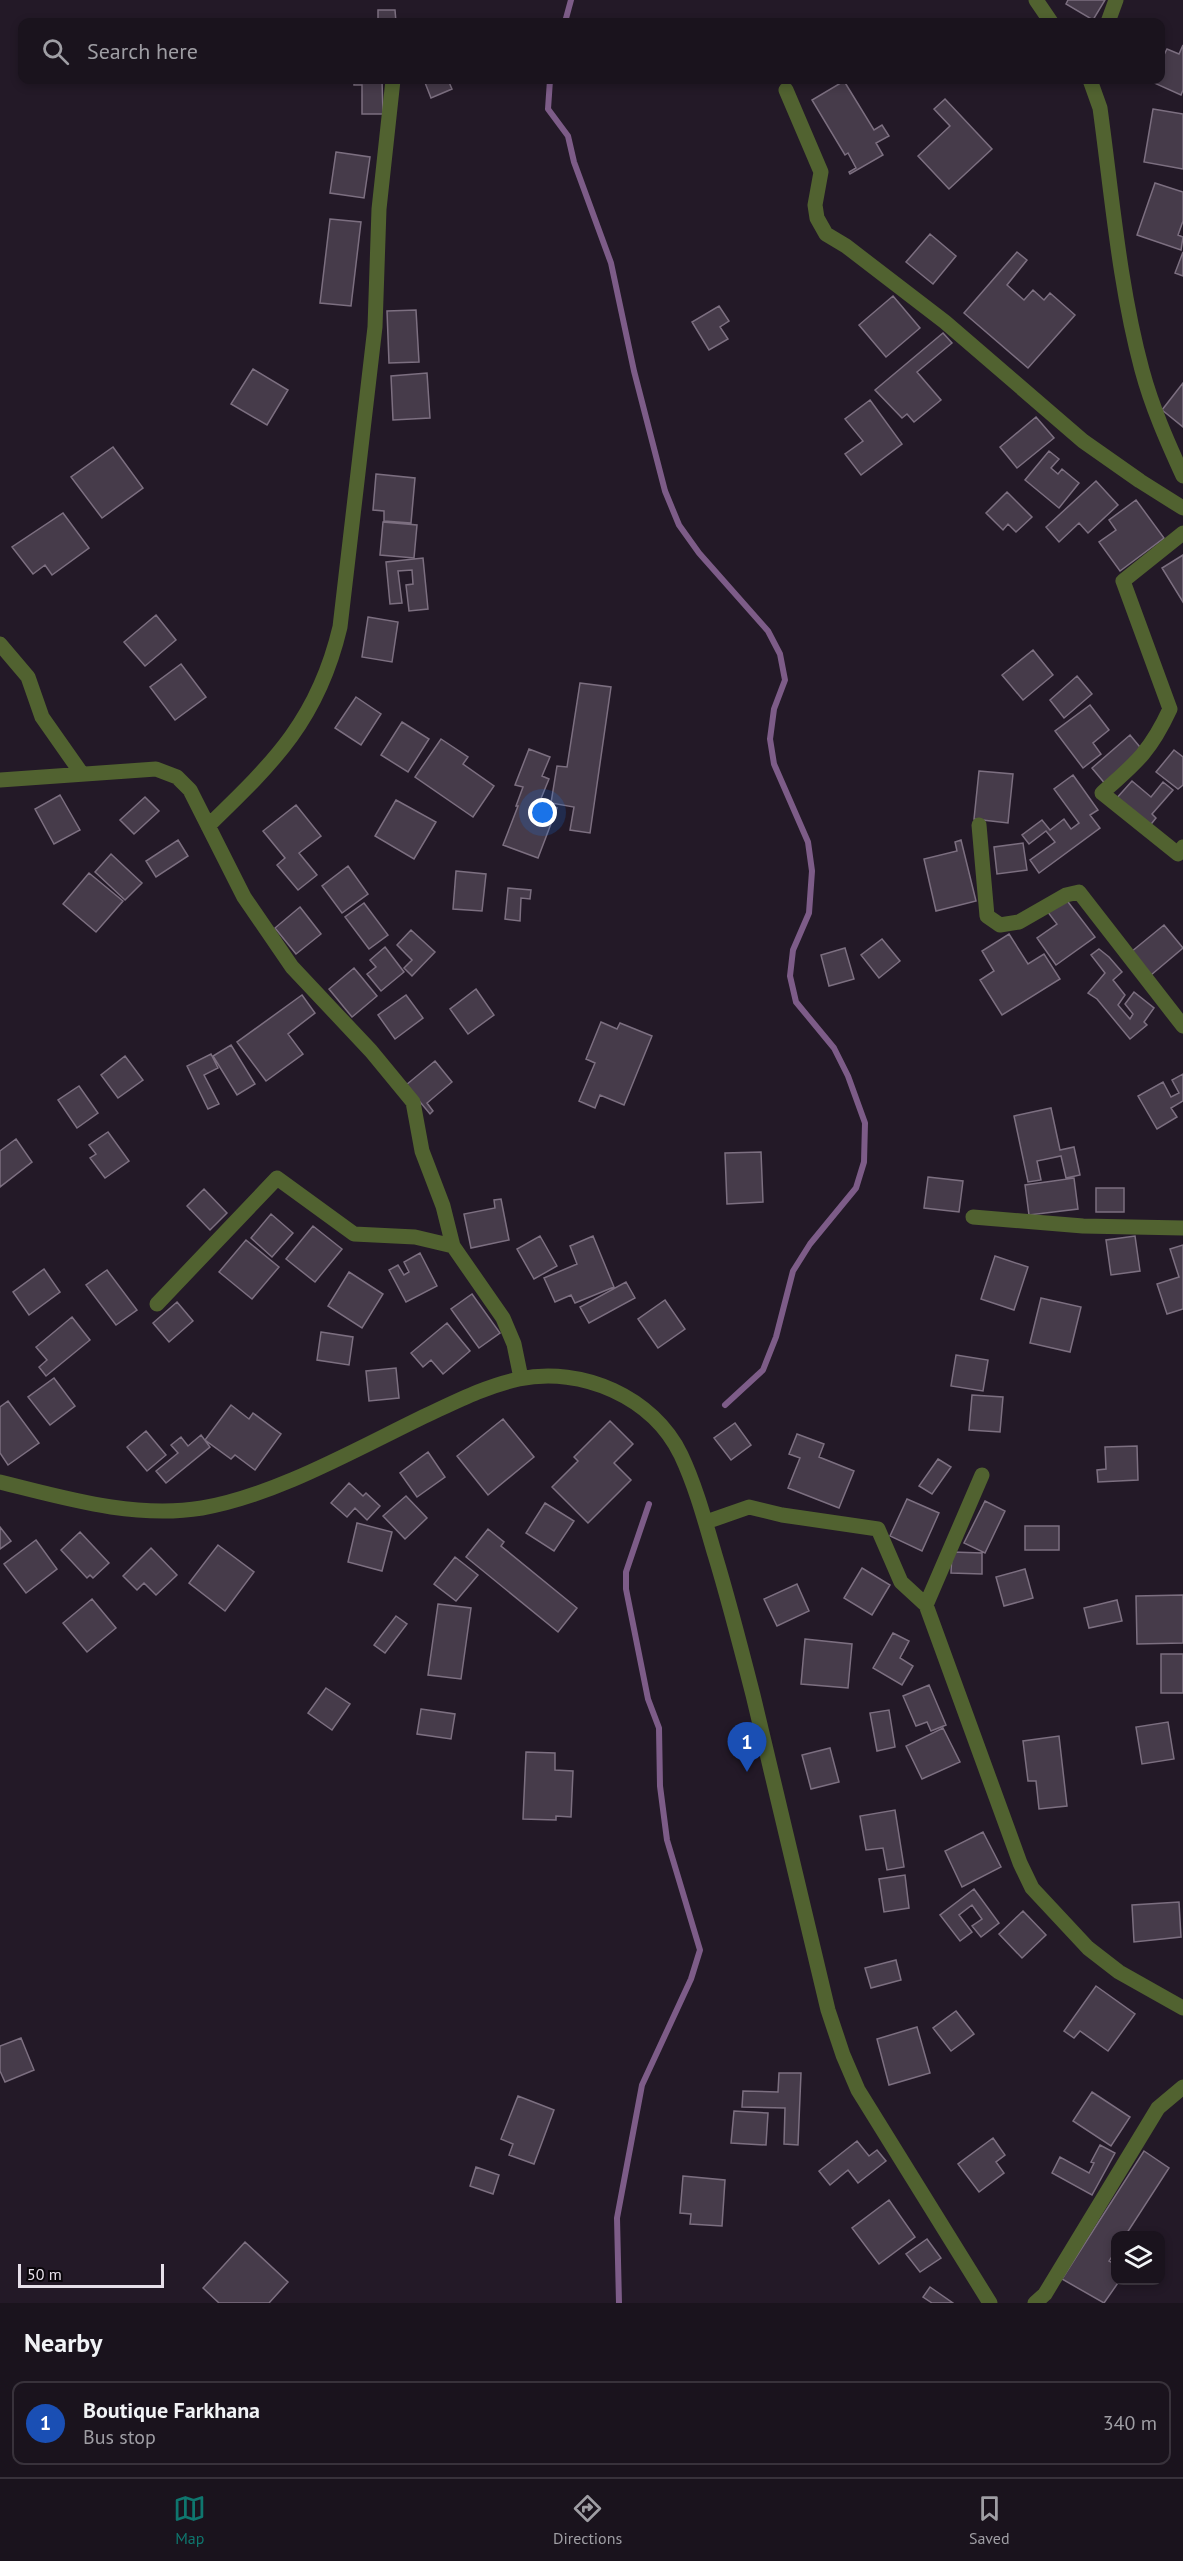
<!DOCTYPE html>
<style>
body{margin:0;font-family:"PT Sans",sans-serif;background:#231c26;color:#f1f3f6}
.controls{position:absolute;right:18px;bottom:18px;display:grid;overflow:hidden;border-radius:12px;box-shadow:0 3px 9px #0003}
.controls button{width:54px;height:54px;display:grid;place-items:center;padding:0;border:0;border-bottom:2px solid #38323b;background:#1a131d;color:#f1f3f6;font:30px sans-serif}
.scale{position:absolute;left:18px;bottom:15px;width:146px;box-sizing:border-box;padding-left:6px;border:3px solid #e7e0ea;border-top:0;font-size:16px;line-height:21px;white-space:nowrap;color:#e7e0ea;-webkit-text-stroke:4px #0a060b;paint-order:stroke}
.you{position:absolute;left:543px;top:813px;width:21px;height:21px;margin:-15px;border:4px solid #fff;border-radius:50%;background:#1a73e8;box-shadow:0 0 0 9px #1a73e833}
.badge{display:grid;place-items:center;width:39px;height:39px;border-radius:50%;background:#0f766e;color:#fff;font-size:20px;font-weight:700}
.pin{position:absolute;translate:-50% -50px;filter:drop-shadow(0 2px 3px #0008)}
.pin::after{content:'';position:absolute;top:32px;width:21px;height:18px;background:inherit;clip-path:polygon(0 0,100% 0,50% 100%)}
.list{margin:0;padding:0;list-style:none}
h2{display:flex;justify-content:space-between;align-items:center;height:78px;margin:0;padding:0 24px;font-size:26px}
h2 small{font-size:20px;font-weight:400;color:#9f9ea4}
.list li{display:grid;grid-template-columns:39px 1fr auto;gap:18px;align-items:center;box-sizing:border-box;height:84px;margin:0 12px 12px;padding:0 12px;border:2px solid #38323b;border-radius:12px}
.list b{display:block;font-size:22px;white-space:nowrap}
.list p{margin:0;font-size:20px;white-space:nowrap;color:#9f9ea4}
.list em{font-size:20px;font-style:normal;color:#9f9ea4}
.icon{flex:none;width:33px;height:33px;fill:none;stroke:currentColor;stroke-width:2;stroke-linecap:round;stroke-linejoin:round}
.map{position:relative;flex:none;width:1183px;height:2303px;overflow:hidden}
.search{position:absolute;background:#1a131d;box-shadow:0 3px 9px #0003;left:18px;right:18px;top:18px;height:66px;display:flex;align-items:center;gap:15px;box-sizing:border-box;padding:0 21px;border-radius:12px;color:#9f9ea4;font-size:22px}
.sheet{height:174px;background:#1a131d}
nav{display:flex;justify-content:space-around;align-items:center;box-sizing:border-box;height:84px;border-top:2px solid #38323b;background:#1a131d;font-size:16px;color:#9f9ea4}
nav a{display:grid;justify-items:center;gap:3px}
nav .on{color:#0f766e}
.map>svg:first-child{display:block}
.lines{fill:none;stroke-linecap:round;stroke-linejoin:round}
.stream{stroke:#7d5c88;stroke-width:6}
.building{fill:#463b4a;stroke:#7c6f80;stroke-width:1.5}
.minor{stroke:#516230;stroke-width:15}
</style>
<div class="map">
<svg width="1183" height="2303" viewBox="0 0 1183 2303">
<rect width="100%" height="100%" fill="#231927"/>
<g class="lines">
<path class="stream" d="M565,22L571,0
M550,80L548,109L568,136L574,162L611,263L634,371L665,491L679,525L699,553L768,631L780,654L785,680L774,709L770,739L774,764L808,842L812,871L809,913L793,950L790,976L796,1002L834,1048L848,1076L865,1123L864,1162L856,1188L810,1244L793,1271L776,1337L763,1370L725,1405
M619,2303L617,2218L642,2085L691,1979L700,1950L667,1840L660,1786L659,1728L648,1699L626,1589V1572L649,1504"/>
</g>
<path class="building" d="M1068,0H1105L1093,20L1066,4Z
M378,10H395L396,22H359H378Z
M1183,45V90L1181,95L1152,82L1153,80H1160V63L1167,49L1179,54Z
M354,80H382L383,114H362V85H354Z
M424,80H448L452,89L431,98Z
M844,81L874,130L882,125L889,136L876,143L883,155L850,174L849,172L856,168L848,153L845,155L812,100Z
M945,99L992,149L949,189L918,156L950,126L934,109Z
M1153,109L1183,114V169L1144,162Z
M336,152L370,157L364,198L330,193Z
M1155,183L1183,192V221L1178,235L1183,237L1181,250L1137,235Z
M330,219L361,222L351,306L320,303Z
M930,234L956,256L933,284L906,262Z
M1017,252L1027,260L1007,285L1024,300L1033,290L1044,300L1050,293L1075,315L1028,368L964,313Z
M1183,252V276L1175,273Z
M893,296L920,328L886,357L859,325Z
M719,306L729,321L720,327L728,339L709,350L692,322Z
M416,310L419,362L389,363L387,311Z
M943,333L952,343L917,372L941,400L914,422L907,414L902,418L875,390Z
M253,369L288,390L267,425L231,404Z
M427,373L430,418L393,420L391,376Z
M1183,383V427L1162,410Z
M870,400L902,444L861,475L845,454L863,441L845,419Z
M1036,417L1054,438L1017,468L1000,447Z
M113,447L143,488L102,518L71,477Z
M1049,451L1059,459L1051,468L1058,474L1062,469L1079,483L1059,508L1025,480Z
M376,474L415,478L411,523L384,521V511L373,510Z
M1096,481L1118,505L1088,533L1079,523L1059,542L1046,527Z
M1007,492L1032,517L1016,532L1008,524L1003,530L986,513Z
M1136,500L1164,538L1120,571L1099,542L1116,530L1109,520Z
M63,513L89,548L52,575L45,565L33,574L12,547Z
M383,522L417,525L414,558L380,555Z
M1183,555V602L1162,568Z
M423,558L428,609L409,611L406,585L413,584L412,570L398,571L402,603L390,604L386,562Z
M156,615L176,640L145,666L124,642Z
M368,617L398,622L392,662L362,657Z
M1033,650L1053,675L1023,700L1002,675Z
M181,664L206,697L175,720L150,687Z
M1077,676L1092,694L1064,718L1050,700Z
M580,683L611,687L590,833L570,830L574,807L551,803L557,766L567,767Z
M356,697L381,714L361,745L335,728Z
M1090,705L1109,730L1093,743L1101,754L1083,768L1055,731Z
M402,722L429,739L408,772L381,755Z
M1130,735L1144,752L1106,785L1092,768Z
M441,739L468,757L463,764L494,786L473,817L415,777Z
M529,749L550,757L542,776L549,779L540,801L557,808L538,858L503,845L518,806H516L523,787L515,785Z
M1174,750L1183,757V785L1178,789L1156,772Z
M979,771L1013,774L1008,823L974,819Z
M1073,775L1098,810L1090,815L1100,828L1039,873L1030,860L1055,842L1046,831L1029,844L1022,835L1042,820L1050,830L1064,819L1071,829L1079,823L1054,789Z
M1132,781L1151,797L1163,782L1173,790L1152,814L1156,818L1148,828L1115,800Z
M60,795L80,830L54,844L35,809Z
M145,797L159,811L134,834L120,820Z
M396,800L436,822L414,859L375,836Z
M296,805L321,836L299,853L317,875L298,890L277,865L285,858L263,831Z
M178,840L188,856L156,877L146,861Z
M961,840L976,901L936,911L924,859L957,851L955,842Z
M1023,843L1027,870L997,874L994,847Z
M111,854L142,883L125,900L95,872Z
M348,866L368,894L342,913L322,886Z
M456,871L486,874L482,911L453,909Z
M89,873L123,901L96,932L63,904Z
M508,888L531,890L530,899L521,898L520,921L505,919Z
M1065,898L1095,937L1056,965L1037,938L1057,924L1047,911Z
M364,903L388,935L369,949L345,917Z
M300,907L321,934L296,954L275,928Z
M1164,925L1183,948L1151,975L1131,952Z
M411,930L435,952L412,976L404,968L412,960L397,945Z
M1009,934L1028,964L1044,954L1060,979L1002,1015L980,980L994,971L982,951Z
M882,939L900,961L879,978L861,955Z
M385,947L404,972L381,991L367,974L376,967L370,960Z
M845,948L854,979L829,986L821,955Z
M1099,949L1109,957L1122,972L1113,980L1125,995L1118,1005L1130,1019L1133,1014L1125,1004L1134,992L1154,1008L1144,1022L1147,1025L1130,1039L1097,999L1088,993L1105,973L1091,955Z
M354,968L377,996L352,1017L329,989Z
M476,989L494,1015L468,1034L450,1009Z
M302,995L315,1013L288,1034L303,1054L266,1081L237,1042Z
M406,995L423,1018L395,1039L378,1015Z
M601,1022L617,1029L620,1023L652,1036L624,1105L600,1095L595,1108L579,1101L595,1063L586,1059Z
M231,1045L255,1084L237,1095L213,1056Z
M211,1054L218,1068L204,1075L219,1104L208,1109L187,1066Z
M125,1056L143,1080L118,1098L101,1075Z
M435,1061L452,1082L427,1103L433,1111L430,1114L406,1085Z
M1183,1074V1101L1171,1108L1177,1117L1157,1129L1138,1096L1163,1082L1171,1097L1179,1093L1172,1080Z
M79,1086L98,1113L77,1128L58,1100Z
M1051,1108L1060,1150L1074,1147L1080,1175L1066,1178L1061,1156L1037,1161L1041,1180L1028,1182L1014,1116Z
M108,1132L129,1161L105,1178L90,1158L96,1154L89,1145Z
M16,1139L32,1162L0,1187V1151Z
M761,1152L763,1202L727,1204L725,1153Z
M928,1177L963,1181L959,1212L924,1208Z
M1074,1178L1078,1209L1029,1215L1025,1185Z
M1096,1188H1124V1212H1096Z
M204,1189L227,1213L210,1230L187,1206Z
M501,1199L509,1240L471,1248L464,1214L495,1208L494,1200Z
M271,1214L293,1233L272,1257L251,1238Z
M313,1226L342,1249L315,1282L286,1259Z
M540,1236L557,1266L534,1279L517,1249Z
M593,1236L614,1287L575,1303L571,1295L555,1302L544,1278L577,1264L570,1246Z
M1135,1236L1140,1271L1111,1275L1106,1240Z
M246,1240L279,1267L252,1299L219,1272Z
M1183,1245V1309L1167,1314L1157,1284L1179,1277L1170,1249Z
M420,1253L437,1286L406,1302L389,1270L398,1265L404,1275L409,1272L404,1262Z
M995,1256L1028,1267L1014,1310L981,1299Z
M44,1269L60,1292L29,1315L13,1292Z
M107,1270L137,1310L116,1325L86,1285Z
M349,1272L383,1294L362,1328L328,1306Z
M626,1282L635,1298L589,1323L580,1307Z
M472,1294L500,1333L479,1348L451,1309Z
M1041,1298L1081,1307L1070,1352L1030,1343Z
M665,1300L685,1329L658,1348L638,1319Z
M177,1302L193,1321L169,1342L153,1323Z
M72,1317L90,1340L46,1376L39,1367L47,1360L36,1347Z
M447,1323L470,1351L443,1374L431,1360L423,1367L411,1353Z
M321,1332L353,1337L349,1365L317,1360Z
M956,1355L988,1360L983,1391L951,1386Z
M396,1368L399,1398L369,1401L366,1371Z
M54,1378L75,1406L50,1425L28,1397Z
M972,1395L1003,1397L1000,1432L969,1430Z
M8,1401L39,1443L8,1465L0,1453V1407Z
M231,1405L249,1419L253,1413L281,1434L255,1470L235,1455L231,1459L205,1440Z
M503,1419L534,1457L488,1495L457,1456Z
M610,1421L633,1444L614,1463L631,1480L588,1523L552,1487L578,1461L574,1457Z
M735,1423L751,1445L731,1460L714,1438Z
M146,1431L166,1455L147,1471L127,1447Z
M797,1434L824,1444L819,1457L854,1471L839,1508L788,1488L800,1458L789,1454Z
M201,1435L210,1447L166,1483L156,1471L178,1453L171,1445L181,1437L188,1446Z
M1137,1446L1138,1480L1098,1482L1097,1470L1106,1469L1105,1447Z
M428,1452L445,1477L417,1497L400,1473Z
M938,1459L951,1467L932,1494L919,1486Z
M349,1483L363,1496L366,1493L380,1506L367,1520L355,1508L347,1517L331,1503Z
M406,1496L427,1518L405,1539L383,1516Z
M907,1499L939,1513L922,1551L890,1536Z
M985,1501L1005,1511L985,1553L964,1543Z
M545,1503L574,1521L554,1551L526,1533Z
M357,1523L392,1532L382,1571L348,1562Z
M1025,1526H1059V1550H1025Z
M0,1527L11,1541L0,1549Z
M488,1529L504,1542L501,1546L577,1608L558,1632L466,1557Z
M80,1532L109,1563L93,1578L90,1575L87,1578L61,1550Z
M36,1540L57,1569L26,1593L4,1564Z
M218,1545L254,1572L225,1611L189,1583Z
M151,1548L177,1575L156,1595L144,1583L137,1590L123,1576Z
M952,1552L982,1553V1574L951,1573Z
M455,1557L478,1575L456,1601L434,1584Z
M862,1568L890,1585L872,1615L844,1598Z
M1025,1569L1033,1598L1004,1606L996,1577Z
M797,1584L809,1611L777,1626L764,1599Z
M1183,1595V1643L1137,1644L1136,1596Z
M92,1599L116,1628L87,1652L63,1623Z
M1117,1600L1122,1621L1089,1628L1084,1608Z
M438,1604L471,1608L461,1679L428,1675Z
M396,1616L407,1624L385,1653L374,1645Z
M893,1633L909,1641L900,1658L913,1666L902,1685L873,1668Z
M805,1639L852,1644L848,1688L801,1684Z
M1161,1654H1183V1693H1161Z
M929,1685L946,1725L931,1731L927,1722L916,1726L903,1696Z
M326,1688L350,1704L332,1730L308,1713Z
M421,1709L455,1714L451,1739L417,1734Z
M889,1710L895,1747L877,1751L870,1713Z
M1168,1722L1174,1759L1142,1764L1136,1727Z
M943,1728L960,1762L922,1779L906,1746Z
M1059,1736L1067,1806L1039,1809L1036,1781H1028L1023,1741Z
M830,1748L839,1782L811,1789L802,1755Z
M526,1752L555,1753V1770L573,1771L571,1817L556,1816V1820L523,1819Z
M895,1810L904,1867L887,1870L883,1848L866,1850L860,1816Z
M983,1832L1001,1867L962,1887L945,1851Z
M905,1875L909,1908L884,1912L879,1879Z
M974,1889L999,1923L981,1937L972,1926L982,1919L972,1905L959,1915L972,1932L960,1941L940,1915Z
M1179,1902L1181,1937L1134,1942L1132,1905Z
M1023,1911L1046,1935L1022,1958L999,1934Z
M896,1960L901,1980L871,1988L865,1968Z
M1096,1986L1135,2014L1108,2051L1080,2031L1074,2038L1064,2031Z
M956,2011L974,2034L951,2051L933,2028Z
M917,2027L930,2073L889,2085L877,2039Z
M21,2038L34,2070L5,2082L0,2071V2046Z
M779,2073H801L798,2145L784,2144L785,2108L742,2107L743,2091L778,2092Z
M1092,2092L1130,2117L1111,2146L1073,2121Z
M518,2096L554,2110L534,2164L509,2155L513,2144L501,2139Z
M734,2111L768,2113L766,2145L731,2143Z
M993,2138L1005,2155L996,2162L1004,2173L979,2192L958,2164Z
M857,2141L869,2156L877,2150L886,2161L858,2183L848,2170L830,2185L819,2171Z
M1100,2145L1115,2153L1092,2195L1052,2173L1060,2157L1089,2173L1094,2163L1091,2162Z
M1144,2151L1169,2168L1125,2236H1116V2251L1109,2261L1116,2265V2280H1120L1104,2303L1062,2279Z
M476,2167L499,2175L493,2194L470,2186Z
M683,2176L725,2180L722,2226L690,2224L691,2214L680,2213Z
M889,2200L915,2237L879,2264L852,2228Z
M927,2239L941,2258L920,2272L906,2254Z
M245,2242L288,2282L269,2303H219L203,2288Z
M930,2287L953,2303H932L923,2297Z"/>
<g class="lines">
<path class="minor" d="M1036,0L1051,22
M1108,22L1116,0
M1090,80L1100,108C1112,195 1119,285 1142,370C1152,407 1167,441 1183,476
M786,90L821,172L815,205L817,218L826,234L846,246L945,322L1083,441L1140,481L1183,508
M1183,533L1123,581L1170,709C1150,752 1136,763 1102,793L1178,854L1183,847
M0,644L28,677L42,717L82,774
M0,780L156,769L177,777L190,790L244,897L292,967L371,1051L413,1102L422,1151L443,1206L453,1246
M979,825L987,916L1000,925L1019,922L1066,895L1079,892L1183,1026
M208,826C274,762 318,720 340,627L375,327L379,209L393,80
M973,1217L1083,1226L1183,1228
M157,1304L277,1178L354,1234L415,1237L453,1246L503,1318L514,1344L521,1378
M0,1482C65,1498 134,1519 202,1508C277,1495 358,1448 427,1415C457,1401 486,1386 519,1379C582,1366 653,1397 681,1455C696,1487 705,1521 715,1555C729,1601 741,1648 753,1695C778,1800 803,1905 828,2010L843,2055L858,2090L990,2303
M706,1522L749,1507L782,1515L878,1529L901,1582L926,1605L1020,1863L1032,1888L1088,1948L1119,1972L1183,2008
M926,1605L982,1475
M1035,2303L1045,2294L1158,2108L1183,2087"/>
</g>
</svg>
<div class="controls">
<button><svg class="icon" aria-label="layers" viewBox="0 0 24 24"><path d="M12 4l9 5-9 5-9-5zM3 14l9 5 9-5"/></svg></button>
</div>
<div class="scale">50 m</div>
<div class="you"></div>
<div class="pin badge" style="left:747px;top:1772px;background:#1a4fb4">1</div>
<div class="search"><svg class="icon" aria-label="search" viewBox="0 0 24 24"><circle cx="10" cy="10" r="6"/><path d="M15 15l6 6"/></svg>Search here</div>
</div>
<section class="sheet">
<h2>Nearby<small></small></h2>
<ul class="list">
<li><span class="badge" style="background:#1a4fb4">1</span><div><b>Boutique Farkhana</b><p>Bus stop</p></div><em>340 m</em></li>
</ul>
</section>
<nav>
<a class="on"><svg class="icon" aria-label="map" viewBox="0 0 24 24"><path d="M3 6l6-2 6 2 6-2v14l-6 2-6-2-6 2zM9 4v14M15 6v14"/></svg>Map</a>
<a><svg class="icon" aria-label="directions" viewBox="0 0 24 24"><path d="M12 3l9 9-9 9-9-9zM9 14v-3h6M13 9l2 2-2 2"/></svg>Directions</a>
<a><svg class="icon" aria-label="saved" viewBox="0 0 24 24"><path d="M7 4h10v16l-5-4-5 4z"/></svg>Saved</a>
</nav>
